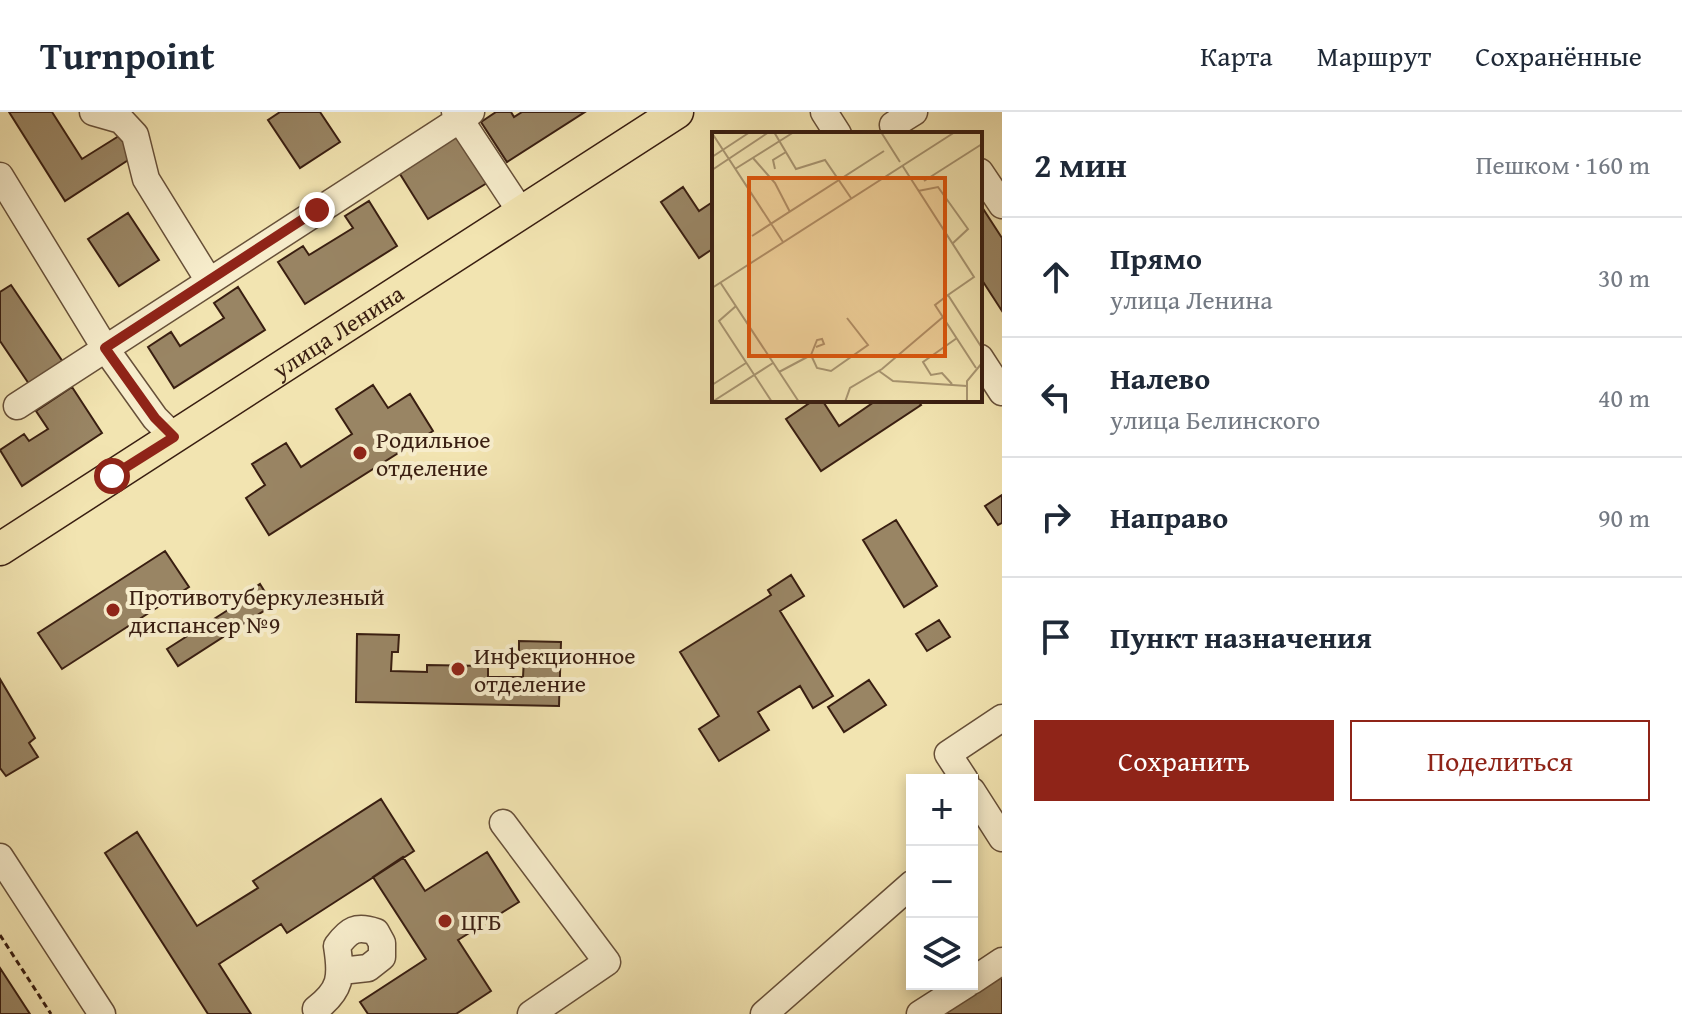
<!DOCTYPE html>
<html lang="ru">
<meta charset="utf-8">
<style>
body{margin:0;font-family:"Gentium Book Plus",serif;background:#f2f2f3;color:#1f2937}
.controls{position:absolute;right:24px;bottom:24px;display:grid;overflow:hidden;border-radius:0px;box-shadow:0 4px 12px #0003}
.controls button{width:72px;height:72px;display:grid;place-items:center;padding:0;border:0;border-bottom:2px solid #e0e1e3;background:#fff;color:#1f2937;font:40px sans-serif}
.stop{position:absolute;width:24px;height:24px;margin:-18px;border:6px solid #8f2418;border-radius:50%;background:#fff}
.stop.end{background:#8f2418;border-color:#fff;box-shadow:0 2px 8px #0008}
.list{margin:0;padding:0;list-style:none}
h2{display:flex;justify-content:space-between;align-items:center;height:104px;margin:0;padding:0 32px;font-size:34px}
h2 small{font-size:26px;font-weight:400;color:#747a83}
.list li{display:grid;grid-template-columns:52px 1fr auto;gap:24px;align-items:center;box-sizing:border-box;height:120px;padding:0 32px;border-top:2px solid #e0e1e3}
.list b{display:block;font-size:30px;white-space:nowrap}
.list p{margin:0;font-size:26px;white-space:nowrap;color:#747a83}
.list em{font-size:26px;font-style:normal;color:#747a83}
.actions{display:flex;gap:16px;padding:24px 32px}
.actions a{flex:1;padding:18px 0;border:2px solid #8f2418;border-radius:0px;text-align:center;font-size:28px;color:#8f2418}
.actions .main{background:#8f2418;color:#fff}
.icon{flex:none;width:44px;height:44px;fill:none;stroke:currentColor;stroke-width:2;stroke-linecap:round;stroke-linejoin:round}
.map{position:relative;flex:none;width:1002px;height:902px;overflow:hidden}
header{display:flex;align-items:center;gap:48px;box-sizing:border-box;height:112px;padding:0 40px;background:#fff;border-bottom:2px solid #e0e1e3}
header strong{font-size:38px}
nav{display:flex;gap:44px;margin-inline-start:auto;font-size:28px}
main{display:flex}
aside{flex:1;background:#fff}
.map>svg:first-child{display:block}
.building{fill:#998564;stroke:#391e11;stroke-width:2}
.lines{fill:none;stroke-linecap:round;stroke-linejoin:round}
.minor-casing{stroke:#675039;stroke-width:29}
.major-casing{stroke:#391e11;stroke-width:35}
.path{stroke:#391e11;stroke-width:3;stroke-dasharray:6 4;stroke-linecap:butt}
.minor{stroke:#f7edcc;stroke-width:26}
.major{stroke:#f2e4b1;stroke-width:32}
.route{stroke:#8f2418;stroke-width:10}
.poi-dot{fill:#8f2418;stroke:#f7edcc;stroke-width:3}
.labels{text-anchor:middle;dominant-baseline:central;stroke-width:8;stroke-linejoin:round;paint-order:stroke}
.street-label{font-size:24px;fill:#391e11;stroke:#f7edcc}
.poi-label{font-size:24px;fill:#391e11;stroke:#f7edcc;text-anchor:start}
.inset-road{fill:none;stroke:#a89571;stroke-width:2}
.view{fill:#df560c;fill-opacity:0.15;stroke:#df560c;stroke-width:4}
.inset-edge{fill:none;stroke:#391e11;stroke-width:4}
</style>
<header>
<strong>Turnpoint</strong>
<nav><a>Карта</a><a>Маршрут</a><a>Сохранённые</a></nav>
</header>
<main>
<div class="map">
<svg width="1002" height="902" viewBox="0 0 1002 902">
<rect width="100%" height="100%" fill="#f2e4b1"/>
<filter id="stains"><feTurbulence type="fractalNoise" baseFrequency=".0025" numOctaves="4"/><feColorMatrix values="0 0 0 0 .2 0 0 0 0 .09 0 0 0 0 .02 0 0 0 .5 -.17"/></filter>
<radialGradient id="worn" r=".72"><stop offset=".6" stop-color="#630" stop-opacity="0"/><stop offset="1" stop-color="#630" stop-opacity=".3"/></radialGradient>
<path class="building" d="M9,0H52L82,47L122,22L136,43L65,89Z
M280,0H320L340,30L300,56L268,8Z
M496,0H511L514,5L522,0H585L507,50L481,10Z
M455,18L487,71L428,107L395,54Z
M683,75L699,99L714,89V136L699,146L661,90Z
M369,89L397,134L305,192L278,150L303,134L309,143L353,116L345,104Z
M980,92L1002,126V199L980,165Z
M128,101L159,148L119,174L88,127Z
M11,173L63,250L29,272L0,229V180Z
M238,175L265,218L174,276L148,235L171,220L180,234L224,206L214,191Z
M373,273L388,296L410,282L433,319L269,423L246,386L265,373L252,352L286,331L301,355L352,322L336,297Z
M72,275L102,321L22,374L0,338L24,322L29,329L48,317L36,299Z
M814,288H822L839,314L877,288H917L921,293L821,359L786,307Z
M1002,383V411L998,413L985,394Z
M896,408L937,474L904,495L863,428Z
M165,439L189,475L62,557L38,521Z
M791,463L804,484L780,499L833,584L813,596L800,574L758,600L769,618L719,649L699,617L719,604L680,540L771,483L768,478Z
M260,472L273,493L178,554L167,537L242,489L240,485Z
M939,508L950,525L927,539L916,522Z
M357,522L399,523L398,540H392L391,559L427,560V553L488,554V565H523L524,546H519V529L561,530L559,594L356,590Z
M0,567L35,626L29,631L38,645L6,664L0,656Z
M869,568L886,593L844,620L828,595Z
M381,687L414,739L287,821L281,812L219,852L251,902H208L105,741L137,720L197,814L258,776L253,769Z
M487,740L519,790L458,828L491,879L456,902H368L360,890L426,847L373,765L403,745L425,779Z
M0,856L30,902H0Z
M1002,864V902H947L946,901Z"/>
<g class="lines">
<g class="minor-casing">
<path id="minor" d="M93,0L121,8L135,23L146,67L209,169
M455,0L521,100
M824,0L838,22
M893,13L914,0
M980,60L1002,93
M0,64L105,236L155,306L174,325
M980,246L1002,280
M17,294L471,0
M965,668L948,642L1002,606
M972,679L1002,726
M503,711L607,850L531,902
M0,745L102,902
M972,869L1002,849
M316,897C341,878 342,865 337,834C349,818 356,813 376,820L382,831V845L368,856L341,859
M764,902L912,772
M920,902L967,872"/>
</g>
<g class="major-casing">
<g id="major">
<path id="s1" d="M0,437L677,0"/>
</g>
</g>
<path class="path" d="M0,823L51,902"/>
<use href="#minor" class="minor"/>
<use href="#major" class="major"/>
</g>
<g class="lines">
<path class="route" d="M112,364L174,325L155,306L105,236L317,98"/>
</g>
<g class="poi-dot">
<circle cx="360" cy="341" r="8"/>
<circle cx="113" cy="498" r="8"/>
<circle cx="458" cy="557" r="8"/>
<circle cx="445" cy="809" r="8"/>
</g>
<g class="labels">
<g class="street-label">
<text stroke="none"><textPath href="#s1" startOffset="402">улица Ленина</textPath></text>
</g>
<g class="poi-label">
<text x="376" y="327">Родильное<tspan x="376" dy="28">отделение</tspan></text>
<text x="129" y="484">Противотуберкулезный<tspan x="129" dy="28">диспансер №9</tspan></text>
<text x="474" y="543">Инфекционное<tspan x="474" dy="28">отделение</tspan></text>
<text x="461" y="809">ЦГБ</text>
</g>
</g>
<g transform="translate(712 20)">
<rect width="270" height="270" fill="#f2e4b1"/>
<path class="inset-road" d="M62,0L84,37L113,28L139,66M169,0L188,30M0,1L71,110M0,25L38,0M41,26L63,51L78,80M190,33L262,145L236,163L270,216M23,37L82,0M63,37L61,28L74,20M0,38L57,0M212,49L270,12M206,59L226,55L256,97L240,112M40,104L172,19M8,150L87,270M0,156L243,0M236,163L223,173L264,236M24,174L7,189L60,270M99,223L105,208L110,207L112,212L104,215M167,239L181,249L255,254M67,240L99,223L105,236L119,239L156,213L135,186M240,252L230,241L219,243L211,230L245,206M0,253L34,231M0,270L61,231M133,270L138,256L170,237L231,185M255,270V249L270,231"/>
<path class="view" d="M37,46H233V224H37Z"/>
<rect width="270" height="270" class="inset-edge"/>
</g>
<rect width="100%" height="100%" filter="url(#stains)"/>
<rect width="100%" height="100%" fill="url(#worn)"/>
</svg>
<div class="controls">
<button>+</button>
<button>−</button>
<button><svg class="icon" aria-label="layers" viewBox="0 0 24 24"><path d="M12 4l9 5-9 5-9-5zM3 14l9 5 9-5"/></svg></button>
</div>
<div class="stop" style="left:112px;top:364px"></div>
<div class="stop end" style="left:317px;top:98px"></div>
</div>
<aside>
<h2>2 мин<small>Пешком · 160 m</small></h2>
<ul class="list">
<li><svg class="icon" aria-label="ahead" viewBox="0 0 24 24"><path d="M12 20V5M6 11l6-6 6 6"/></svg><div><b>Прямо</b><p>улица Ленина</p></div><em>30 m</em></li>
<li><svg class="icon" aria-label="left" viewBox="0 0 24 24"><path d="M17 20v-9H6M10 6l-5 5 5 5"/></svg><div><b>Налево</b><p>улица Белинского</p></div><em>40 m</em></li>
<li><svg class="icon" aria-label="right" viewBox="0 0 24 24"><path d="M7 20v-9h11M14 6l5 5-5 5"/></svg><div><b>Направо</b></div><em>90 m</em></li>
<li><svg class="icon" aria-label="arrive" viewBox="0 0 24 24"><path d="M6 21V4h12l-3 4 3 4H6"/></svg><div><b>Пункт назначения</b></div></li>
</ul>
<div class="actions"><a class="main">Сохранить</a><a>Поделиться</a></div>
</aside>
</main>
